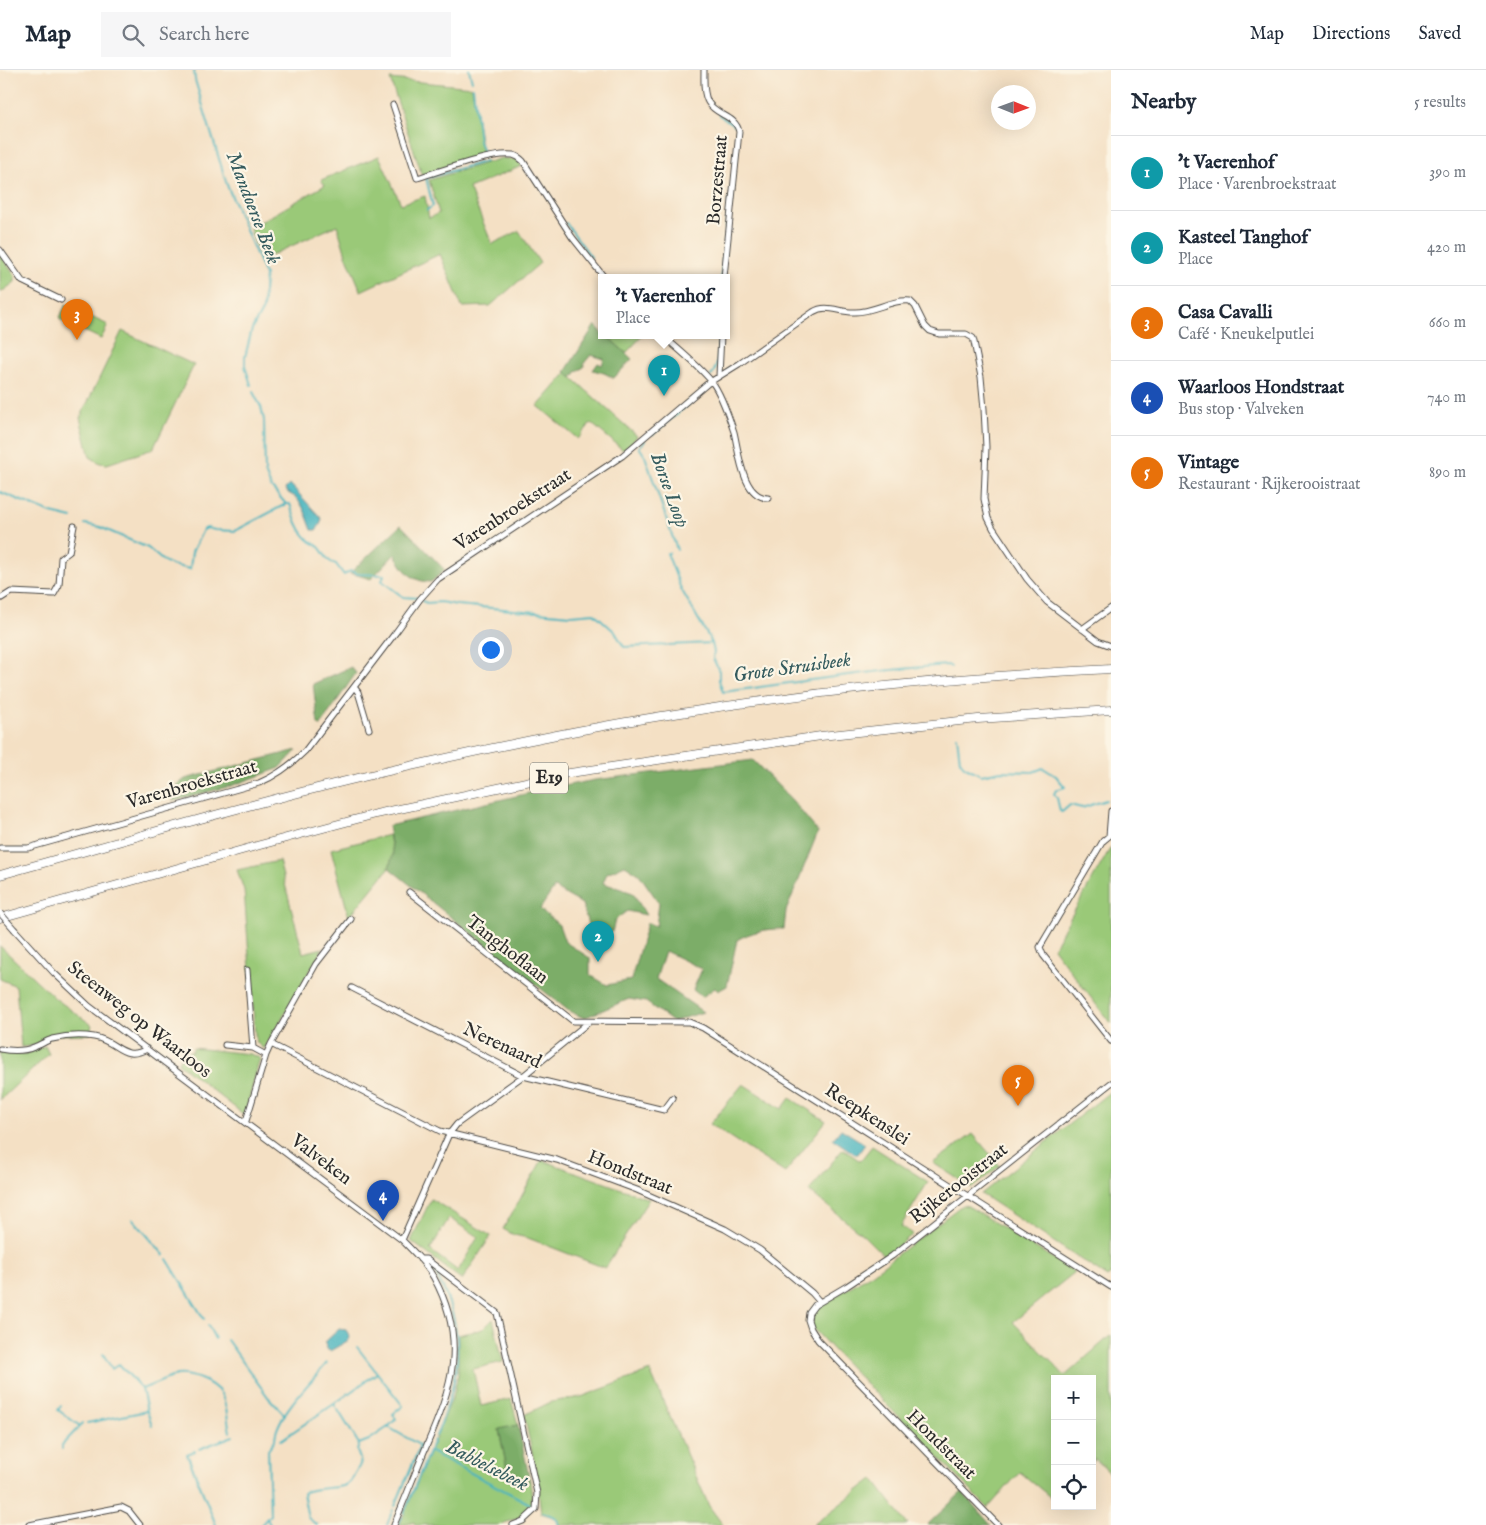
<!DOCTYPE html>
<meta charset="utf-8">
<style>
body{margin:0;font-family:"IM FELL English",serif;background:#f6f6f7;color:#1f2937}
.controls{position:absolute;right:15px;bottom:15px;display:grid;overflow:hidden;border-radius:0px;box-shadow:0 5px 20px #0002}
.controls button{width:45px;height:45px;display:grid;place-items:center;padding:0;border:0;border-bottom:1px solid #e0e1e3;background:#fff;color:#1f2937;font:25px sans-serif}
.compass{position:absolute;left:991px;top:15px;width:45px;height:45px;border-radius:50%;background:#fff;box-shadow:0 5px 20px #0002;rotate:91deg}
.you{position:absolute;left:490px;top:579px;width:18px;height:18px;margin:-12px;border:4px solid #fff;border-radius:50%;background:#1a73e8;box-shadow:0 0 0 8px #1a73e833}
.badge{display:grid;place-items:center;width:32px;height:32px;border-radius:50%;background:#ea580c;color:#fff;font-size:16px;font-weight:700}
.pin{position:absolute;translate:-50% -41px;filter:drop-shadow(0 1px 2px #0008)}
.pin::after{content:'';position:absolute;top:26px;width:18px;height:15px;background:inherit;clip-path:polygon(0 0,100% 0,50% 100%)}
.popup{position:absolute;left:598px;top:204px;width:132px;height:65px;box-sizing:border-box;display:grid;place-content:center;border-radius:0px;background:#fff;filter:drop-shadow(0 1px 4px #0005);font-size:16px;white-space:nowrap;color:#747a83}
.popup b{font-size:19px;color:#1f2937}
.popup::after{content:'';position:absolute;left:50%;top:100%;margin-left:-10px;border:10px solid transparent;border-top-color:#fff}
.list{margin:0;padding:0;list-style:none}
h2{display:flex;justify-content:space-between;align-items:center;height:65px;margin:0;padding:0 20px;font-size:21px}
h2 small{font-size:16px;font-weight:400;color:#747a83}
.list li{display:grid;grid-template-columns:32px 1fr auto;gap:15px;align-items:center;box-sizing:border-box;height:75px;padding:0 20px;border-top:1px solid #e0e1e3}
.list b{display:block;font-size:19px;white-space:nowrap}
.list p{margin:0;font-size:16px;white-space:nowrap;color:#747a83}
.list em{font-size:16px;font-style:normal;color:#747a83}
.icon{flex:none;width:28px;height:28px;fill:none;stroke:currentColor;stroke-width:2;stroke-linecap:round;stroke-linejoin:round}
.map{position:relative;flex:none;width:1111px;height:1455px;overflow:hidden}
header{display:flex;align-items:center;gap:30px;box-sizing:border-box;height:70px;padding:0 25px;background:#fff;border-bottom:1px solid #e0e1e3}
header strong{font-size:24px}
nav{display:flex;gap:28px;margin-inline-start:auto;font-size:18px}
.search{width:350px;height:45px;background:#f6f6f7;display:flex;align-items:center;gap:12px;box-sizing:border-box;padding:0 18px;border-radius:0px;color:#747a83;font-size:19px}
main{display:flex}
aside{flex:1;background:#fff}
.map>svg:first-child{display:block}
.green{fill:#9ac978;stroke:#627a52;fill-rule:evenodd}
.forest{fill:#7bad68;stroke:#536c4a;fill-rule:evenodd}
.water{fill:#44b3be;stroke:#386f74}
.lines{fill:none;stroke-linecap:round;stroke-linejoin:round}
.stream{stroke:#44b3be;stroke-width:2}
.minor-casing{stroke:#494642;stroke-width:7}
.highway-casing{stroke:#494642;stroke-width:9}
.minor{stroke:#fff;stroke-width:5}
.highway{stroke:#fff;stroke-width:8}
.minor-bridge-casing{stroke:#494642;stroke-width:7;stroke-linecap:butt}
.minor-bridge{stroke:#fff;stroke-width:5}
.labels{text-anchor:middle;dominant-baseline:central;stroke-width:4.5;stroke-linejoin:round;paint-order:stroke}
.shield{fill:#fcf5e5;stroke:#6a6863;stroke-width:1}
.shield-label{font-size:18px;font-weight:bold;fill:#2b2b2b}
.street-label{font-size:19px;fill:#2b2b2b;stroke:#fcf5e5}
.water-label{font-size:20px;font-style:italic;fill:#345b5e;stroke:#fcf5e5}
</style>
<header>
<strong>Map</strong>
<div class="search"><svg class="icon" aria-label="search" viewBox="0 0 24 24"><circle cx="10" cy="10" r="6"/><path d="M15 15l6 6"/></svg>Search here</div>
<nav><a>Map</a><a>Directions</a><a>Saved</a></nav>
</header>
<main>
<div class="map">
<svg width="1111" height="1455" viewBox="0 0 1111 1455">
<rect width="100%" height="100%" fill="#fcf5e5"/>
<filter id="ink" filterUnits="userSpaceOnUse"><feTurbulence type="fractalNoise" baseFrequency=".02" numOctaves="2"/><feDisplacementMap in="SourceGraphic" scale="10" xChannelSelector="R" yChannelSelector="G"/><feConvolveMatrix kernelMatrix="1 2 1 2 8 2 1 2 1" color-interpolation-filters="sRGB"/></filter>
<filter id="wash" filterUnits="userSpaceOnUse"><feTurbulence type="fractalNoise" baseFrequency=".0096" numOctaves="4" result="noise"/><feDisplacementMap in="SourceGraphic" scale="20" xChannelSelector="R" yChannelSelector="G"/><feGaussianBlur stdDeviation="1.12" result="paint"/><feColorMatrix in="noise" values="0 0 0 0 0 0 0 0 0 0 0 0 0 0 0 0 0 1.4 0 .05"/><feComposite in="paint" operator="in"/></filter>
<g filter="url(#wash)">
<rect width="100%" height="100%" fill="#f4e0c4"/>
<path class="green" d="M390,9L472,17L482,84L422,105Z
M379,86L401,134L425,126L429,148L439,143L429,110L502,88L518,90L522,96L469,118L492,174L519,161L540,193L490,236L462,237L440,184L361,221L346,185L337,155L261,190L250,158L325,115L321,110Z
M0,184L15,206V212L0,223Z
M66,235L108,255L101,269L59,249Z
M122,261L194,295L153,379L107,394L100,393L90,387L80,348Z
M606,265H643L626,283Z
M567,303L637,366L632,373L623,380L591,353L578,369L538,336Z
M389,765L393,784L389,798L349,847L331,779Z
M1111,777V954L1053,878Z
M279,791L303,883L323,878L264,979L257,973L255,964L244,820L237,800Z
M0,876L56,929L92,955L90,964L56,965L31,976L21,977L16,916L0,909Z
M45,976L49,984L0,1030V981L25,984Z
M193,978L250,984L260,988L245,1044H243L178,993L183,981L192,982Z
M743,1014L782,1039L790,1028L826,1051L785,1103L710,1054Z
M1111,1021V1204L1107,1207L981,1124Z
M973,1064L1000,1096L972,1118L933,1093Z
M872,1076L928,1112L901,1156L913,1164L885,1187L863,1165L809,1121L843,1079L860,1091Z
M542,1090L649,1129L605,1198L528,1168L514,1165L503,1159Z
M431,1129L491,1166L462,1210L411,1171ZM449,1148L478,1167L458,1201L430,1180Z
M962,1135L968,1136L1075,1202L1013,1252L1065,1306L1111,1265V1404L1095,1389L1092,1393V1309H1055V1431L1020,1402L988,1438L834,1281L813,1258L812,1249L816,1238L873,1203Z
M493,1249L503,1292L473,1299L481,1336L511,1329L518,1355L499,1360L507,1399L515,1407L530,1411L533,1436L528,1442L518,1448L499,1455H415L414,1452C409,1454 405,1455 400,1454L453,1326L458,1305V1265L483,1259Z
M650,1301L709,1436L723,1455H560L556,1448L541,1443L536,1401L524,1345L551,1332L581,1327Z
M873,1409L908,1455H813Z"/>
<path class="forest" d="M595,255L601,261L602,265H606L632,289L614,308L604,303L593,300L598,293L602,295L604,289L591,285L585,292L584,297L577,301L572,308L565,302Z
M401,455L445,500L431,512C412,512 403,500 395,484L371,509L350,503Z
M351,597L356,603L320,656L318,654L313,614Z
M297,680L280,698L231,716L173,731L174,718L185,709Z
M753,690L792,730L818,762L786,841L784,859C769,858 750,862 737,870L727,916L718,921L715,918L702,927L693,920L702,899L665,881L656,909L703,942L673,952L646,932L629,929L584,948L569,941L389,798L393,784L388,756L542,720L595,710ZM625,795L639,804L659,833L656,856L647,853L631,910L607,915L590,905V888L565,872L559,855L540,839L554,818L582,834L590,861L599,869L612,862L615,850L627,841L646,845L633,823L603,813L607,803Z
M518,1355L530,1411L515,1407L507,1399L499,1359Z
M962,1422L991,1455H927Z"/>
<path class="water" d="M290,414L322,449L320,455L316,460H312C308,450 305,438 297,429C293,424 288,425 285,419Z
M841,1059L865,1074L858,1084H855L833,1069Z
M339,1259L346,1260L350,1267L349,1270L330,1281L326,1279L325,1272Z"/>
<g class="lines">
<path class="stream" d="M194,0L195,10L227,115L265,205L263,239L252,259L245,287V296L251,315
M469,0L472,11
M473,17L479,71L485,87
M719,45L734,55
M427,140L433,136L426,108L486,91
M566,153L591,187
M724,180L729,129
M721,207L723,184
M711,306C720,295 718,278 718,265
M253,322L261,337L264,350L265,402L271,417L286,434
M653,364L698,326
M645,371L639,377L645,386L677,480
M0,422L51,443L72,448
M85,454L100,457L148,478L162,490L171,495L190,499L192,482L203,460L207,458L215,460L235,461L286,434H290C294,446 299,462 309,470C312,473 316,474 319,477C325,483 326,492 336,494L344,505L350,501L358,504L384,505L382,511L403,527L418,528
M669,483H667L681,519L712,573
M422,531L427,533L440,532L457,535L571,545L594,543L615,562L624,577L712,573L714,582L713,588L719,601V610L723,622C798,612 873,600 948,595L951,597
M957,666L960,691L964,696L981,705L1001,701L1033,702L1043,698L1056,706L1065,717L1056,720L1054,724L1057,728L1060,741L1062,742L1070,735L1082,738L1106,730
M133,1149L164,1185
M167,1189L204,1249
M432,1197C468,1257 462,1304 436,1366
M208,1255L215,1269
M227,1270L268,1327L285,1345
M357,1277L403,1336L393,1344L396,1349L388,1357L421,1376
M103,1284L112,1299L119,1294L142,1319L147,1341
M174,1306C182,1303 190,1306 198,1308C229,1320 224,1333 230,1362
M142,1319L172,1307
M61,1336L58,1340L80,1356
M336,1337L334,1334L377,1303
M338,1340L359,1374L369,1370L388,1357
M87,1353L147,1341L152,1355
M281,1370L334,1334
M62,1379V1375L82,1354
M199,1379L233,1366
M195,1381L187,1384L216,1455
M429,1381L532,1435
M395,1436L420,1376
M542,1442L555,1447L558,1452
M404,1443L434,1370
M267,1448L270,1455
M558,1454L559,1455
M261,1455L270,1445L268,1379L275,1370C275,1346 312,1311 327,1293
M317,1455L308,1448L303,1423C315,1416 342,1420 349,1413C352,1411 353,1406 355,1403C362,1393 362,1393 357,1381L359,1374
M387,1455L393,1440
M398,1455L402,1447"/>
</g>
</g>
<g filter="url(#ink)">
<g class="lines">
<g class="minor-casing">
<path id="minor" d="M704,0C704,10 703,23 708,32C716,46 736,45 739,62L724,207
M393,35L417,108C440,101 492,82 513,85C518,86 520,88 523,91L572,167L604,207
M0,180L22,211L61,230
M662,265C679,280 698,295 712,312C720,322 730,350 734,362C739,382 742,427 768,428
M719,306L721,265
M0,529L11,522L54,524L59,515L61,488L69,482L74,456
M1082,559L1111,538
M354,617L358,622L369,659
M1109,766L1103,771L1040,877L1043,885L1111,971
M1109,766L1111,741
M0,778H28L259,713C278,705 291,695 305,681L396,562L420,529L438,509L622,386L707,314L739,294L813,242C827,233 840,243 855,242C874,242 892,229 910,231L915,236L925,256L930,261L939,264H966L973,268L974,272L981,307L984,339L986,377L984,429L988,448L993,458L1027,509L1047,532L1098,571L1111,576
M409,822L573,951L689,952L703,958L1111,1217
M15,860L54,903L89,936L402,1170C414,1182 426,1194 434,1208C468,1271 452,1317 426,1377C415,1403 405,1429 394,1455
M247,900L253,978L266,985
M352,918L523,1006L664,1040L673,1028
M271,974L440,1061L557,1090L637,1120L725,1159L760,1180L812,1223L819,1231
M225,975L253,978
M0,979C11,981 23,982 34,977C40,975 46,971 52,969C65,966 81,965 94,967C118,971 122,992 147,979
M246,1051L266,985L271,974L316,894L351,849
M402,1170L449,1064L457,1054L523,1006L589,952
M420,1189H426L497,1243L537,1423L536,1439L523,1451L513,1455
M29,1455L121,1437L129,1441L140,1455
M998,1455L818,1270L811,1259L808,1250L809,1243L815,1235L847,1216L892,1186L1111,1013"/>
</g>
<g class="highway-casing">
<path id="highway" d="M0,805C141,766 281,724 424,693C509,674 595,656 681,643C823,620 967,606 1111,599
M0,848L260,775L376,744L563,704L821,666L978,649L1111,640"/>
</g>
<use href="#minor" class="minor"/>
<use href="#highway" class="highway"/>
<g class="minor-bridge-casing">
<path id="minor-bridge" d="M0,843L15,860"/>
</g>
<use href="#minor-bridge" class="minor-bridge"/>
</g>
</g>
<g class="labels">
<rect class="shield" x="530" y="692.5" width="38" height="31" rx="4"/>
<g class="shield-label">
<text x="549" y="708">E19</text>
</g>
<g class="street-label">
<text transform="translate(718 110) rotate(-85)">Borzestraat</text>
<text transform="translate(513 440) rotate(-33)">Varenbroekstraat</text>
<text transform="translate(192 715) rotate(-16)">Varenbroekstraat</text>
<text transform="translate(507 880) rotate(38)">Tanghoflaan</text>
<text transform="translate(139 950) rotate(38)">Steenweg op Waarloos</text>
<text transform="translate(502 976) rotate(25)">Nerenaard</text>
<text transform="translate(867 1045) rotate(33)">Reepkenslei</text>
<text transform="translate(321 1090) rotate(37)">Valveken</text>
<text transform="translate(630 1103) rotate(22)">Hondstraat</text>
<text transform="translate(959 1114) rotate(-38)">Rijkerooistraat</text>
<text transform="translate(941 1375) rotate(45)">Hondstraat</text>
</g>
<g class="water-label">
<text transform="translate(253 138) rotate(69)">Mandoerse Beek</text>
<text transform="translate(669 420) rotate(70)">Borse Loop</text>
<text transform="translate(792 598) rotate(-8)">Grote Struisbeek</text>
<text transform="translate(487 1396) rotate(27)">Babbelsebeek</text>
</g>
</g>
</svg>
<div class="controls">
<button>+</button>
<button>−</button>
<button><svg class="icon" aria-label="locate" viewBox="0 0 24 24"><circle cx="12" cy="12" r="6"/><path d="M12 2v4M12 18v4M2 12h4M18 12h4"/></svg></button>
</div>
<svg class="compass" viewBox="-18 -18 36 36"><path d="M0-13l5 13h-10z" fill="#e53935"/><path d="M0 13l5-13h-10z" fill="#747a83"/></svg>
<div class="you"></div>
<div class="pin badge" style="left:664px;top:326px;background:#0f9aa8">1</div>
<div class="popup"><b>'t Vaerenhof</b>Place</div>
<div class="pin badge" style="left:598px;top:892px;background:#0f9aa8">2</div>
<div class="pin badge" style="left:77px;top:270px;background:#e8710a">3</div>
<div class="pin badge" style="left:383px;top:1151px;background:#1a4fb4">4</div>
<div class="pin badge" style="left:1018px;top:1036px;background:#e8710a">5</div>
</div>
<aside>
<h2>Nearby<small>5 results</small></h2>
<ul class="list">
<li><span class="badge" style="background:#0f9aa8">1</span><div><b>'t Vaerenhof</b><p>Place · Varenbroekstraat</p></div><em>390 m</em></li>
<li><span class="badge" style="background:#0f9aa8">2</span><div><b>Kasteel Tanghof</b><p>Place</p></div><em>420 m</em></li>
<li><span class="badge" style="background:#e8710a">3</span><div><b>Casa Cavalli</b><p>Café · Kneukelputlei</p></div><em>660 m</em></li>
<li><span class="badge" style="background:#1a4fb4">4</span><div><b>Waarloos Hondstraat</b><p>Bus stop · Valveken</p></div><em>740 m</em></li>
<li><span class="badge" style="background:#e8710a">5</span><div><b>Vintage</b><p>Restaurant · Rijkerooistraat</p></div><em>890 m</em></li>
</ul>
</aside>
</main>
